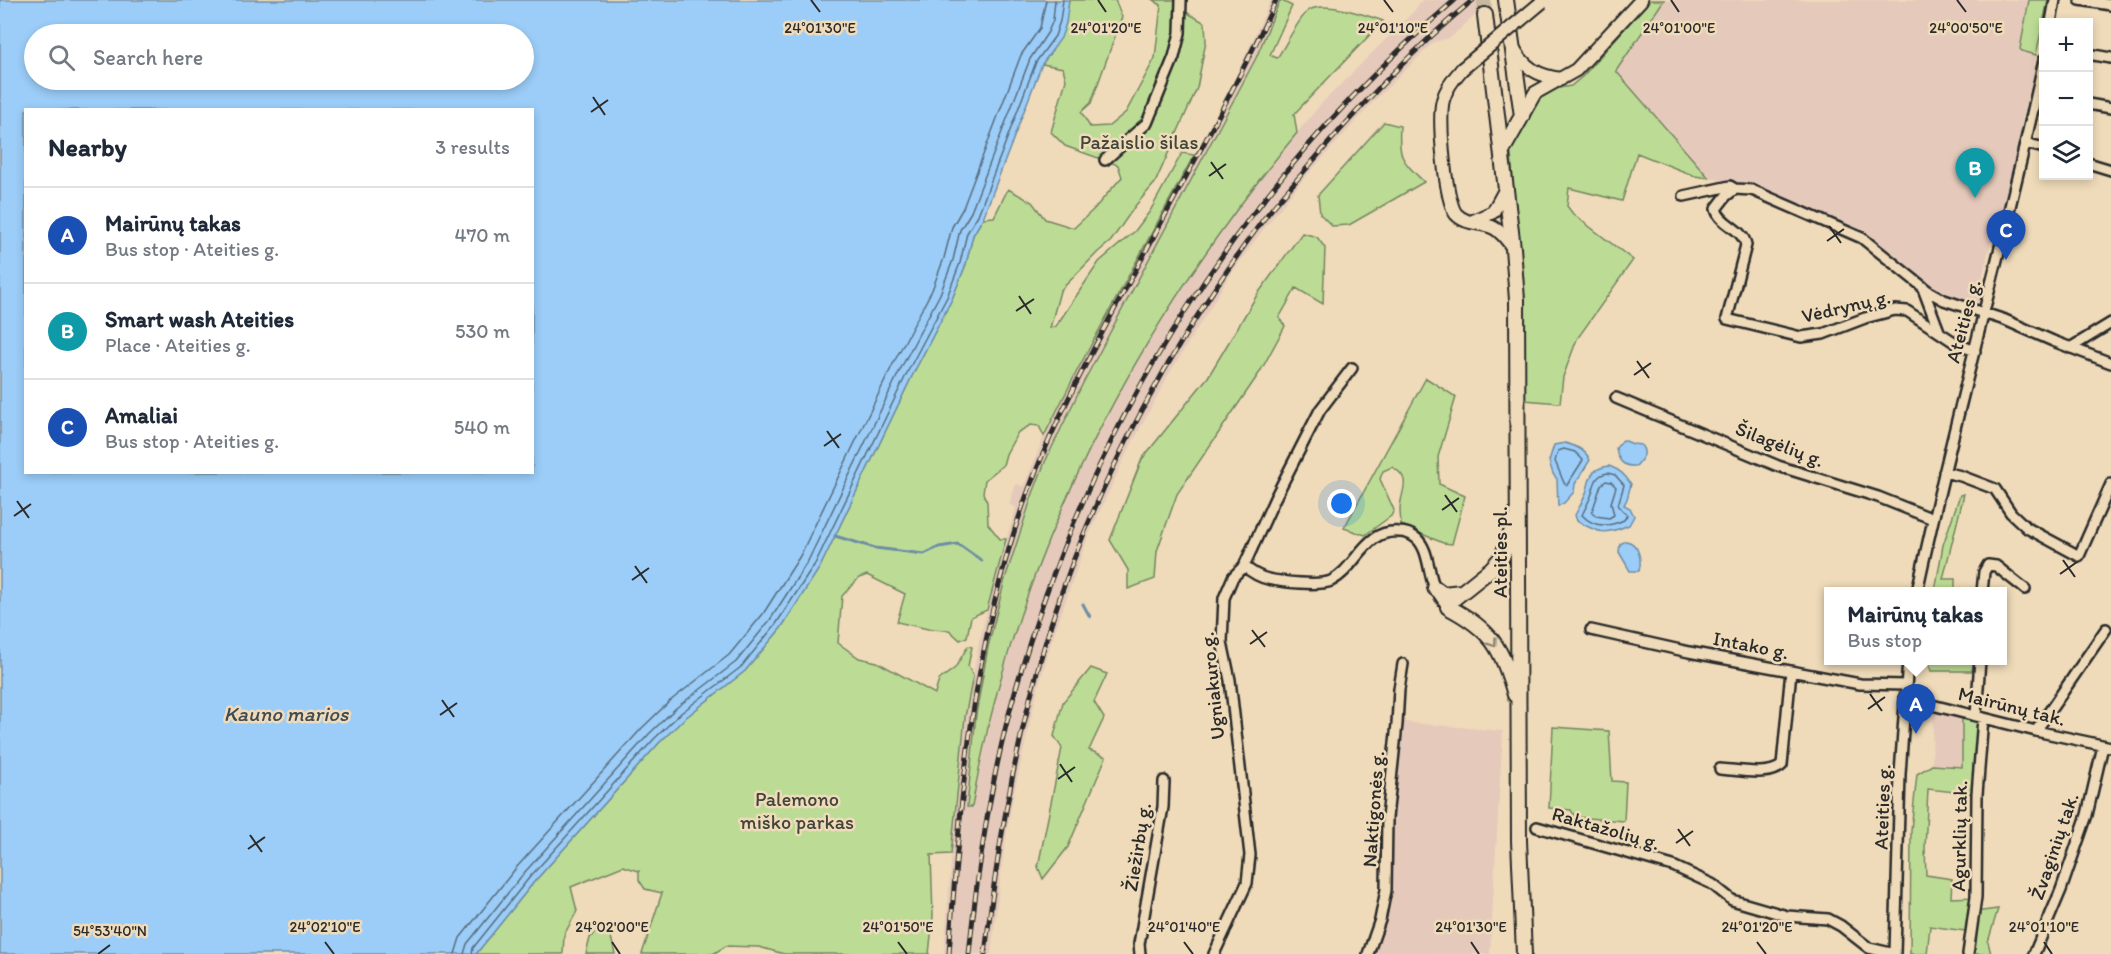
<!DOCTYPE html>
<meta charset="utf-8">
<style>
body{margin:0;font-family:Itim,sans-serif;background:#f2f2f3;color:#1f2937}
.controls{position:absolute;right:18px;top:18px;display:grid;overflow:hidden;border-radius:0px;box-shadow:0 3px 9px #0003}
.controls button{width:54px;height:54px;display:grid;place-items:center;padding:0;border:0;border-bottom:2px solid #e0e1e3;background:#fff;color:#1f2937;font:30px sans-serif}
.you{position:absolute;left:1342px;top:504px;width:21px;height:21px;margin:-15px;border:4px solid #fff;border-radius:50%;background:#1a73e8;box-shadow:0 0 0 9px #1a73e833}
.badge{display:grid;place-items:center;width:39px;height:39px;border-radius:50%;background:#111827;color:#fff;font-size:20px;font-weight:700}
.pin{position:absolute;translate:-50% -50px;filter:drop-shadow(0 2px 3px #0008)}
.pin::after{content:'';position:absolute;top:32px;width:21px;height:18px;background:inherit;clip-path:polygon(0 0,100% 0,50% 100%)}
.popup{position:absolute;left:1824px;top:587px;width:183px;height:78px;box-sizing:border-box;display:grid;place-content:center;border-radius:0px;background:#fff;filter:drop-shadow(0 2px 4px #0005);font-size:20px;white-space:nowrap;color:#747a83}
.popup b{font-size:22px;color:#1f2937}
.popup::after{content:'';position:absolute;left:50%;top:100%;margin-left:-12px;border:12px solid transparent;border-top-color:#fff}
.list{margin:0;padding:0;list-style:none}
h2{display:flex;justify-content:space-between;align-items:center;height:78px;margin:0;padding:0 24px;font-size:26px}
h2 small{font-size:20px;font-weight:400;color:#747a83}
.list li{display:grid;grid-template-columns:39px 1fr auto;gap:18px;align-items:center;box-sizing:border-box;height:96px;padding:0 24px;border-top:2px solid #e0e1e3}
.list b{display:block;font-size:22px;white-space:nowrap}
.list p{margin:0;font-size:20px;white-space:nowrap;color:#747a83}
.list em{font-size:20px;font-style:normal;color:#747a83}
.icon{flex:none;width:33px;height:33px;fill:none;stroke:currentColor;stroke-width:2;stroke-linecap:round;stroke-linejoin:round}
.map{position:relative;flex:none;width:2111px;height:954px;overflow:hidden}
.search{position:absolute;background:#fff;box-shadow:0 3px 9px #0003;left:24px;top:24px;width:510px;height:66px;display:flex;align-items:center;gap:15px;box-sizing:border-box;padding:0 21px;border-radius:33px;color:#747a83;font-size:22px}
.panel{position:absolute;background:#fff;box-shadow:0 3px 9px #0003;left:24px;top:108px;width:510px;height:366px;border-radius:0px}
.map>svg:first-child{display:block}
.built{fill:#e5cabc}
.green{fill:#bcdc95;stroke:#748460;stroke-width:1.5}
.water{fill:#9bcdf8;stroke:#6e8ca6;stroke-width:1.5;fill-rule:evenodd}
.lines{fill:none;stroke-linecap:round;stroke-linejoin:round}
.shore{stroke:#586c7d;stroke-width:1.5}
.stream{stroke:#6e8ca6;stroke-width:3}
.highway-tunnel{stroke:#c8b89d;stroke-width:14;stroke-dasharray:14 7;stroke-linecap:butt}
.minor-casing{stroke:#2b2b2b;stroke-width:14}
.major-casing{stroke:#2b2b2b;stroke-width:16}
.highway-casing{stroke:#2b2b2b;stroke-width:18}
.minor{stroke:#efdbb9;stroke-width:9}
.major{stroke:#efdbb9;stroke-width:12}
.highway{stroke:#efdbb9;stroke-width:14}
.rail-casing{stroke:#2b2b2b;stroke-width:5}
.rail{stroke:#efdbb9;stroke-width:3;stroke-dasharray:9;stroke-linecap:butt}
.major-bridge-casing{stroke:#2b2b2b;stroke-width:16;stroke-linecap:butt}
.major-bridge{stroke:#efdbb9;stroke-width:12}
.oneway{stroke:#8d8372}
.ticks{fill:none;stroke:#2b2b2b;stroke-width:2}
.labels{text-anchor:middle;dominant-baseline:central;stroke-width:5;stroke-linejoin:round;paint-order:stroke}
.park-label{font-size:20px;fill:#41463b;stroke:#efdbb9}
.street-label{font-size:20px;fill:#2b2b2b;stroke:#efdbb9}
.water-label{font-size:21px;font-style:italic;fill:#414b54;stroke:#efdbb9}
.ticks-label{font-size:15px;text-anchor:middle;fill:#2b2b2b;stroke:#efdbb9;stroke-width:5;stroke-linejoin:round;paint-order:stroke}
</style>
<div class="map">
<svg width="2111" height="954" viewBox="0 0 2111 954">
<rect width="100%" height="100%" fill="#efdbb9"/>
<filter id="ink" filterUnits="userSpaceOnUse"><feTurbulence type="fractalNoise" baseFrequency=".0167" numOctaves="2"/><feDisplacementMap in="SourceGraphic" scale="12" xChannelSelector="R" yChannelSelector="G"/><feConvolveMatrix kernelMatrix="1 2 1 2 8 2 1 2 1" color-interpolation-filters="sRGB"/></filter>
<g filter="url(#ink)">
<path class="built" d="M1271,0H1280L1256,58L1082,385L1045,462L1032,496L1005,579L988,647L976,714L967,806H972L993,709L1014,635L1039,563L1068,490L1104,417L1163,316L1214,239L1256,182L1320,105L1414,11L1422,0H1492L1450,38L1434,42L1376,99L1301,182L1259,235L1229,277L1168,376L1125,457L1100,511L1087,540L1052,640L1037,692L1012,802L1004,850L991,954H944L957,786L965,717L979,642L1002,553L1016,508L1009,504L1016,484L1024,486L1044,436L1078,369L1230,89Z
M1664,0H2048L2036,55L2033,75L2001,218L1993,233L1983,274L1982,296L1979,301L1972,305L1948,299L1883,246L1840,225L1741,184L1709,178L1616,71Z
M1933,709L1962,718V768L1932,765Z
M1393,721L1503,731L1490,954H1365L1378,922L1383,820Z"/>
<path class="green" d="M1069,0H1115L1122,17L1091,103L1081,112L1090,127L1109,126L1126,112L1155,58L1161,5L1153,0H1181L1179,8L1205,23L1206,41L1197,88L1155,183L1135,206L1111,241L1098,252L1060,291L1050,328L1056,326L1099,262L1135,231L1150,211L1182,153L1194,155L1078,369L1044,436L1039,426L1031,425L1018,432L1006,454L1003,465L985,480L983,493L987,502L988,524L1000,539H1006L987,610L971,617L967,637L960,640L949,630L928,629L897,622L905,594L867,575L859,578L842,596L838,643L859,658L877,662L935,694L939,680L955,668L968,646L972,647L968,666L973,676L965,717L951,854L931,855L933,916L929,954H784L759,947L726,946L713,954H642L662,893L645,889L639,880V871L623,866L571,887L577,911L564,935L563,954H476L534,882L659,743L685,718L745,671L781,628L820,567L914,372L952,299L966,264L973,235L983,218L994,217L1008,189L1032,202L1045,219L1074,228L1094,209L1122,177L1118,165L1065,146L1051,132L1066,80L1063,68L1042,64C1058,44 1066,25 1069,0Z
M1280,0L1292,6L1270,55L1277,58C1287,44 1296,22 1308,11C1322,0 1366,15 1383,21L1294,114L1297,133C1136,327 1014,556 972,807H967L976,714L988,647L1005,579L1032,496L1045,462L1082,385L1256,58Z
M1650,0H1664L1616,71L1709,178L1695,176L1637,153L1622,201L1569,188L1567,206L1573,214L1633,260L1577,339L1563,377L1560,403L1524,400L1525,331L1511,155L1512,143L1535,104L1544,93L1553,89L1571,86L1583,76Z
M2029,0H2048L2036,55L2022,51L2020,49Z
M1384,122L1400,126C1398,158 1401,159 1424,182L1349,225L1332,226L1320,214L1318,195Z
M1302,233L1317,237L1325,248L1323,304L1296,288L1279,318L1285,326L1260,372L1177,494L1157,551L1155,579L1128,589V570L1110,540L1142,459L1208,377L1257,295Z
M1426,378L1456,397L1438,457L1439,484L1465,496L1452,544L1443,543L1401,525C1401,520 1400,515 1400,510C1400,491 1414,479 1392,467L1383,471L1380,479L1394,510L1391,516L1365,535L1344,528Z
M1964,494L1943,579H1955V591H1935L1943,545L1960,495Z
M1928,661V660L1974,661L1972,671H1931Z
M1091,668L1107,674L1094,702L1104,718L1089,750L1106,757L1068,847L1043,879L1038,867L1062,748L1054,736L1063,702Z
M1962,718L1980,723L1974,794L1928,789L1925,848L1926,875L1952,879L1951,898L1976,897L1975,912L1998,909L1988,942L1991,954H1968L1971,937L1965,931L1930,926L1927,954H1910L1911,830L1917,774L1932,765L1962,767Z
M1553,727L1609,731L1612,781L1626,782L1624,821L1575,817L1571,810L1549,808Z
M596,932H605L611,937L615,954H586L590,938Z"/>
<path class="water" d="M0,0H1069L1066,23L1061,38L1042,64L983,218L973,235L966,264L952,299L914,372L820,567L781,628L745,671L685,718L659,743L534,882L476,954H0ZM524,34V80H34V34ZM26,110H532V472H26Z
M1623,440L1633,444L1641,445C1648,454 1642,459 1636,466C1622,467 1618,460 1616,448Z
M1565,443C1575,446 1585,449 1590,460L1575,484L1574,492L1564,503L1558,506L1557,479L1553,474L1549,461L1554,445Z
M1609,466C1620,470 1625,475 1631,484L1627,499L1624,505L1630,508L1634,516L1629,525C1605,535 1600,534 1577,521L1575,515C1579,508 1583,501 1586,493C1591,477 1589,469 1609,466Z
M1626,541C1639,543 1642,560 1639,571H1630L1619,552L1620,544Z"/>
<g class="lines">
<path class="shore" d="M1564,449L1575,452L1583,460L1567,485L1564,483L1555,461L1558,451Z
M1608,473L1615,475L1624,485L1618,505L1627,515L1624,520C1609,527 1594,528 1582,515C1585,509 1588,503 1591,496C1595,485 1594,475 1608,473Z
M1606,481L1611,482L1616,487L1611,503L1614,515L1609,518L1596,516L1592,512L1601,485Z
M455,954L460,938L516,868L642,728L670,701L729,655L763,614L800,556L894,362L932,290L944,258L952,227L963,208L1021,55L1040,28L1046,0
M464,954L467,944L524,873L649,734L676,708L736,662L770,620L808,561L902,366L940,294L953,260L960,230L971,212L1030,59L1048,32L1053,20L1055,0
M472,954L473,948L529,878L654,739L681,713L741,667L776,624L815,564L909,369L947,297L960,263L967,233L978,215L1036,62L1055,36L1060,21L1063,0"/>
<path class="stream" d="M835,536L875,548L924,554L939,547L958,544L982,561
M1083,604L1090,617"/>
<path class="highway-tunnel" d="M1484,0L1485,15"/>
<g class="minor-casing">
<path id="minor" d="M2080,0L2111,5
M2051,22L2055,0
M2088,54L2111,58
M2088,104L2111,108
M2025,143L2044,148
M1105,160L1147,123L1174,57L1180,33L1181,0
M2088,163L2111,170
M1735,189L1726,196L1716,209C1720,225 1743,228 1746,245L1727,319L1801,337L1823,334L1865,318L1895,310L1907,311L1957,344L1975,351
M1684,196L1730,186L1735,189L1752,190L1862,238L1928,291L1944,300L2005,320L2053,341L2111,363
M1922,286L1939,331
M2070,348L2111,323
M1616,398L1778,466L1878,497L1933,519
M1944,472L1961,476L1995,489L2011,513L2027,528L2079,556L2111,484
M1244,566C1251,572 1259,577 1268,579C1281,582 1319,586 1331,581C1357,568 1364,529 1399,532C1405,532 1411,534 1416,538C1427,547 1428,566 1432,580C1435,590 1441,599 1448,607
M1917,592C1955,413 2006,238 2044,60
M1982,592L1984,572L1988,565L1996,566L2025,589
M1591,630L1689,652L1860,684L1905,685
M1904,698L2036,731L2111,747
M1976,716L1980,660
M2036,731L2106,629
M1720,769C1736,770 1771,777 1782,765L1791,671
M1537,827L1673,866L1712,884L1732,900L1787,916L1828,919L1841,926L1869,948L1895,954
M1140,954L1139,944L1163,807L1164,781
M1214,954L1247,883L1250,855L1230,680L1222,642L1224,598L1233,577L1244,566L1275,498L1320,410L1352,368
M1368,954L1380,920L1386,890L1387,818L1397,724L1399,689L1403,664
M1895,954L1900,774L1908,660
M1968,954L1976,897L1977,794L1983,718
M2034,954L2061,890L2087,815L2103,746"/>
</g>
<g class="major-casing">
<path id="major" d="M1513,47C1524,68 1538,76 1561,79
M1462,69C1454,78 1446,88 1443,100C1438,117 1445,201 1456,214C1466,225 1482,222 1494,228C1502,232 1508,241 1513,248
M1522,116L1535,93L1576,70L1641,0
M1471,222L1493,212L1506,188"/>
</g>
<g class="highway-casing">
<path id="highway" d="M1485,15L1513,248L1517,300L1519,841L1524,954
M1502,151L1522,116L1506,0
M1435,588L1443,594L1461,592
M1515,695C1502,648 1492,630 1448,607L1452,600L1491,569L1502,557L1515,522"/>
</g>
<use href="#minor" class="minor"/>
<use href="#major" class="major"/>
<use href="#highway" class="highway"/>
<g class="rail-casing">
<path id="rail" d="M949,954C961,790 973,631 1034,476C1056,420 1084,367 1112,314C1142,258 1172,203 1202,147C1228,98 1254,50 1276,0
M969,954C978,864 991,775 1016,688C1091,422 1244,180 1455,0
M985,954C998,842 1017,732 1051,624C1097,480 1173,341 1263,220C1279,199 1297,180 1313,161C1363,103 1414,48 1473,0"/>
</g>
<use href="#rail" class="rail"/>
<g class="major-bridge-casing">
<path id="major-bridge" d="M1462,69L1542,2"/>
</g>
<use href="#major-bridge" class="major-bridge"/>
</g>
<defs><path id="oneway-chevron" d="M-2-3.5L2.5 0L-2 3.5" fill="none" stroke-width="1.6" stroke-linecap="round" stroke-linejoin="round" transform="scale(1.5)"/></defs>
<use class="oneway" href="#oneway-chevron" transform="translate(1493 643) rotate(54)"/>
</g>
<path class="ticks" d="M811,0L820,12M1098,0L1106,12M1384,0L1393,12M1671,0L1679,12M1957,0L1966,12M593,97L605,115M591,112L608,100M1211,162L1223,179M1209,176L1226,164M1829,226L1841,243M1827,241L1844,229M1019,296L1031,314M1016,311L1034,299M1637,361L1649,378M1634,375L1651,363M827,431L839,448M824,446L841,434M1445,495L1457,512M17,501L29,518M1442,510L1459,498M14,516L31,504M2063,560L2075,577M635,566L647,583M2060,574L2077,562M632,580L649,568M1252,630L1265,647M1250,644L1267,632M1870,694L1882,711M442,700L454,717M1868,709L1885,697M440,715L457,703M1060,764L1072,782M1058,779L1075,767M1678,829L1690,846M250,835L262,852M1676,843L1693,831M248,849L265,837M325,942L334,954M612,942L620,954M898,942L907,954M1184,942L1193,954M1471,942L1479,954M1757,942L1766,954M2044,942L2052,954M98,954L110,945"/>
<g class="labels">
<g class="park-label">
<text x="1139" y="142">Pažaislio šilas</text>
<text x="797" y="799">Palemono<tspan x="797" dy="23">miško parkas</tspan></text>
</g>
<g class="street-label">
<text transform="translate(1846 306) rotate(-13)">Vėdrynų g.</text>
<text transform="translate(1963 321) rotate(-75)">Ateities g.</text>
<text transform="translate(1780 444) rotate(21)">Šilagėlių g.</text>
<text transform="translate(1500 552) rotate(-90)">Ateities pl.</text>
<text transform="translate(1751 645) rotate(11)">Intako g.</text>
<text transform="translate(1212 686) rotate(-96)">Ugniakuro g.</text>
<text transform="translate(2012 706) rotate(14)">Mairūnų tak.</text>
<text transform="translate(1882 807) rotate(-88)">Ateities g.</text>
<text transform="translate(1373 809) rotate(-86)">Naktigonės g.</text>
<text transform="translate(1606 828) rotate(16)">Raktažolių g.</text>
<text transform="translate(1959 836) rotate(-89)">Agurklių tak.</text>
<text transform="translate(2054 846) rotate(-71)">Žvaginių tak.</text>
<text transform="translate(1137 847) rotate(-81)">Žiežirbų g.</text>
</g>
<g class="water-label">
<text x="286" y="713">Kauno marios</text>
</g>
</g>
<g class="ticks-label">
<text x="820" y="33">24°01'30"E</text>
<text x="1106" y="33">24°01'20"E</text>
<text x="1393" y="33">24°01'10"E</text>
<text x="1679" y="33">24°01'00"E</text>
<text x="1966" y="33">24°00'50"E</text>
<text x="325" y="932">24°02'10"E</text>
<text x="612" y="932">24°02'00"E</text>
<text x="898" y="932">24°01'50"E</text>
<text x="1184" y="932">24°01'40"E</text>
<text x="1471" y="932">24°01'30"E</text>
<text x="1757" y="932">24°01'20"E</text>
<text x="2044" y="932">24°01'10"E</text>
<text x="110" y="936">54°53'40"N</text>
</g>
</svg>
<div class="controls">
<button>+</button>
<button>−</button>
<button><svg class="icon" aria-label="layers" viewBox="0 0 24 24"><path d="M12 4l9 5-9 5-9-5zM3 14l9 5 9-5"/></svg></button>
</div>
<div class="you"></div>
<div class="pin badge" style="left:1916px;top:734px;background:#1a4fb4">A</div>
<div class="popup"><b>Mairūnų takas</b>Bus stop</div>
<div class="pin badge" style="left:1975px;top:198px;background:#0f9aa8">B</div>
<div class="pin badge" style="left:2006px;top:260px;background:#1a4fb4">C</div>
<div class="search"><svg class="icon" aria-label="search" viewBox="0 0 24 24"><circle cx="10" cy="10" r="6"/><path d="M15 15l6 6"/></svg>Search here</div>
<section class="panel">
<h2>Nearby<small>3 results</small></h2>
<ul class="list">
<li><span class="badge" style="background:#1a4fb4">A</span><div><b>Mairūnų takas</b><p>Bus stop · Ateities g.</p></div><em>470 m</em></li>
<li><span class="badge" style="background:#0f9aa8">B</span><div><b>Smart wash Ateities</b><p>Place · Ateities g.</p></div><em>530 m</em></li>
<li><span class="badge" style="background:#1a4fb4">C</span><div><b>Amaliai</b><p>Bus stop · Ateities g.</p></div><em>540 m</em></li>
</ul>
</section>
</div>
